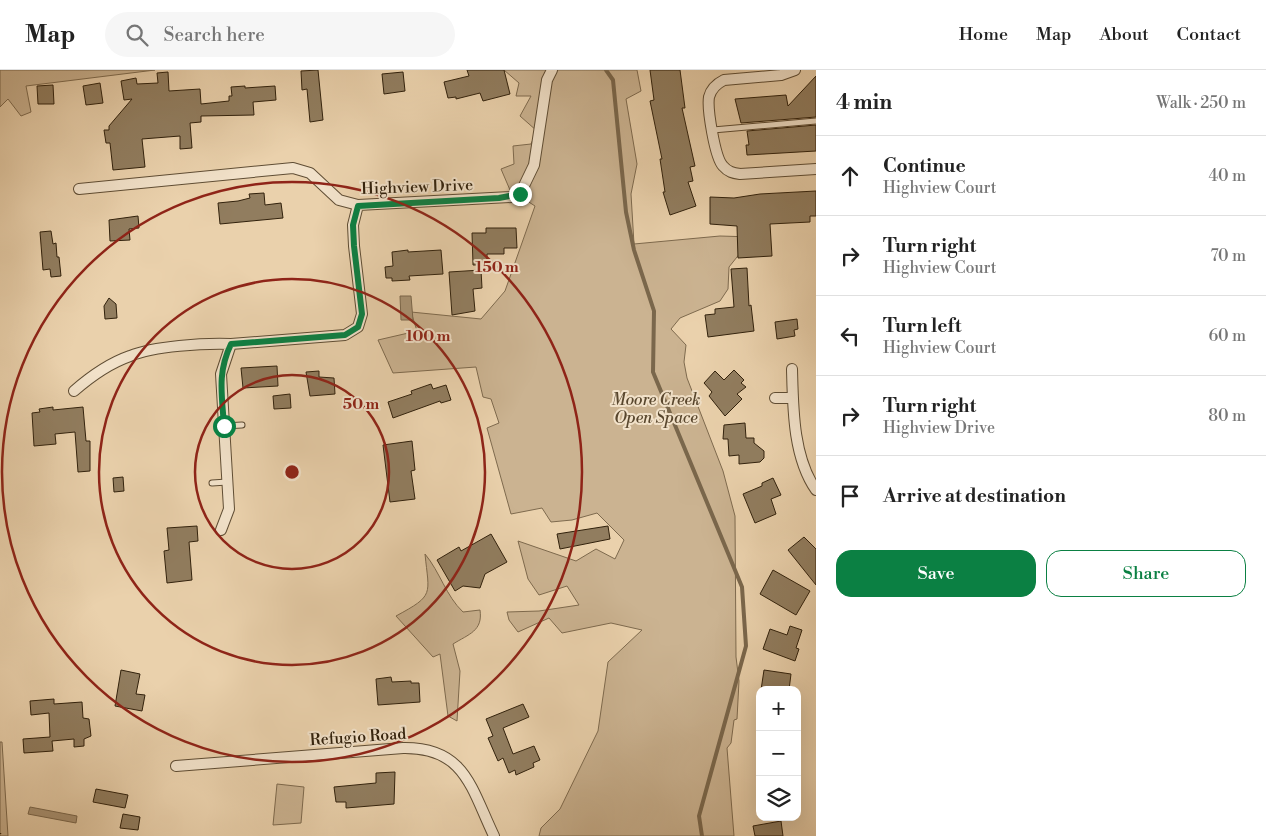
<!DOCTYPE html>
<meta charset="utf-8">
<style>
body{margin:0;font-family:"Libre Bodoni",serif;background:#f6f6f6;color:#222}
.controls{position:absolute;right:15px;bottom:15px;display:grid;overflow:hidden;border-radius:10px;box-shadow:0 5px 20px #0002}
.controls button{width:45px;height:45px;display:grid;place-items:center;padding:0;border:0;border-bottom:1px solid #e0e0e0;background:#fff;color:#222;font:25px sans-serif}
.stop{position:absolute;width:15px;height:15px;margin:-11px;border:4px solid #0b8043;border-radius:50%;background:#fff}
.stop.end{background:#0b8043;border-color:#fff;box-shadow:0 1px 5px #0008}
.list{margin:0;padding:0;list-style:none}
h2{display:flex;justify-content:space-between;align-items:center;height:65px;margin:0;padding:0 20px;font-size:21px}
h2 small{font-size:16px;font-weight:400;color:#767676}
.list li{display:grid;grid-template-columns:32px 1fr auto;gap:15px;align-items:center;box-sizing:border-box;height:80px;padding:0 20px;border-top:1px solid #e0e0e0}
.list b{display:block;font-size:19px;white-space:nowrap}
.list p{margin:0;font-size:16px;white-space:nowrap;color:#767676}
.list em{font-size:16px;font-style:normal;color:#767676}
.actions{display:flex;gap:10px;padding:15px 20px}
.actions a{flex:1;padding:11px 0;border:1px solid #0b8043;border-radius:15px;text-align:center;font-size:18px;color:#0b8043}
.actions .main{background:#0b8043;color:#fff}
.icon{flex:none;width:28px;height:28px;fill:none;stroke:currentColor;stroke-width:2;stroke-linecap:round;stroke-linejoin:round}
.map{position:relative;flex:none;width:816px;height:766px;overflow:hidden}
header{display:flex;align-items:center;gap:30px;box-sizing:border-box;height:70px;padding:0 25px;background:#fff;border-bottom:1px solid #e0e0e0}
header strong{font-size:24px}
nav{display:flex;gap:28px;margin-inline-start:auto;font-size:18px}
.search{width:350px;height:45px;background:#f6f6f6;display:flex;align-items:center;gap:12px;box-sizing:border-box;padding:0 18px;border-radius:28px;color:#767676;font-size:19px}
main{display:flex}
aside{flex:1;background:#fff}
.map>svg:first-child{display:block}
.green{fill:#cbb391;stroke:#7e6a4e}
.water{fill:#ab9576;stroke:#7a674c}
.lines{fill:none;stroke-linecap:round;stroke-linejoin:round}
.stream{stroke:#7a674c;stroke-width:4}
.building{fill:#917d5f;stroke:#31210c}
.lane-casing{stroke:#5f4d34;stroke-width:7}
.street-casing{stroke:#5f4d34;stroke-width:12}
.path{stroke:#31210c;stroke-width:2.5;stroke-dasharray:1 2.5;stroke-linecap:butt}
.lane{stroke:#f1e1c9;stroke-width:5}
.street{stroke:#f1e1c9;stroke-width:10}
.route{stroke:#0b8043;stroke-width:6}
.ring{fill:none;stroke:#8f2418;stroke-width:2.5}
.labels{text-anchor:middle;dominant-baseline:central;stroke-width:4;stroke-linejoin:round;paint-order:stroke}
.street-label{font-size:16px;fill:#31210c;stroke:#f1e1c9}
.park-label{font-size:16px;font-style:italic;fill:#58462d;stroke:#f1e1c9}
.centre{fill:#8f2418;stroke:#f1e1c9;stroke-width:2.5}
.ring-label{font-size:15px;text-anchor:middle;font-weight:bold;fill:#8f2418;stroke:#f1e1c9;stroke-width:4;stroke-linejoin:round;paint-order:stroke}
</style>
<header>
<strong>Map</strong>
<div class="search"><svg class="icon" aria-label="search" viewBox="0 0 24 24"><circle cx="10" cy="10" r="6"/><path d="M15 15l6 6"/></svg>Search here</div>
<nav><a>Home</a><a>Map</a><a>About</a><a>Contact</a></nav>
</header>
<main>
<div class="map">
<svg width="816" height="766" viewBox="0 0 816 766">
<rect width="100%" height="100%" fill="#ead1ac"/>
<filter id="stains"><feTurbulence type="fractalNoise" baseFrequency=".004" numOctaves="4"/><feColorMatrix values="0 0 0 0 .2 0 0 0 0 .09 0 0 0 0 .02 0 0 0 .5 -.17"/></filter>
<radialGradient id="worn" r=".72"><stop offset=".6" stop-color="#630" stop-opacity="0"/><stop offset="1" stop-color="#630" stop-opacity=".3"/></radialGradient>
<path class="green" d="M0,0H155L26,16L31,42L21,46L8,29L0,37Z
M504,0H637L641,21L626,29L637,94L631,124L634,174L720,166L753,167L729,197L728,219L720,231L680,248L671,259L686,275L684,292L687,308L723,401L735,446L736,587L739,611L737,649L734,650L731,673L727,678L734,766H539L541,758L560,739L598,661L608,592L642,560L611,553L562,563L549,548L518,562L509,550L507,542L539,541L579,535L567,516L539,525L528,509L518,471L576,491L596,479L615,489L624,470L597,443L572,450L551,452L542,438L511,444L487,358L499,353L491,329L483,327L476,297L393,303L378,270L417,261L411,242L481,249L505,221L535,136L510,120L501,99L514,94L513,76L531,74L537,61L520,46L531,26H516L519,13Z
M425,484C440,502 446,526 463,542L480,540C483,561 469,564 453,574L460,601L457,651L448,646L440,584L433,587L396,546C435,525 429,525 425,484Z
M0,672H2L8,766H0Z
M277,714L304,717L301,753L273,755Z"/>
<path class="water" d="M400,226H411L413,250H401Z
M30,737L77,746L76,753L28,744Z"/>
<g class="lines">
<path class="stream" d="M606,0L613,10L626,142L634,180L654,241L653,302L742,517L746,576L699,746L702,766"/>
</g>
<path class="building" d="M318,0L323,50L310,52L307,19L302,20L301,1Z
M467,0H504L510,24L483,31L480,23L456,29V27L448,28L444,12L469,6Z
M650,0H680L685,38H682L695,96L690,97L693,111L688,112L696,136L670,145L663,122H665L660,89H662L650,31L654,30Z
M168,2L169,21L200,19L201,34L229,31V26H232L231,17L245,16V18L275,16L276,30L253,32L254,45L201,46V52L190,53L192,78L180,79V66L142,69L145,97L113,100L110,73H106L104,60H109V56L132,29L124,30L121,11L136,8L137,14L158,13L157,3Z
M403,2L405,21L384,24L382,4Z
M816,6V47L741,53L735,29L786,25L788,36Z
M100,13L103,33L86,35L83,16Z
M53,15L54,34H38L37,16Z
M816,55V81L747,85L746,75H749L747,61Z
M816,121V146H810V152L770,154L772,186L738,188L737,156L710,154V127L734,128L760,124Z
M264,123L265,135L281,133L283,148L220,154L218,133L238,131L250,128L249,124Z
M138,146L139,158L129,159L130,170L110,171L109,150Z
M486,158H516L517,178H504V184H487V195H473L472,163H486Z
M51,161L53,174L56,173L57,187H59L61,206L51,207L50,199L43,200L40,162Z
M408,180V182L441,180L443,204L409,206L410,210L392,211V208H386L385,197L393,196L392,182Z
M747,198L749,236L751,235L754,261L708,267L705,245L715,244V239L734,237L731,199Z
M481,200L482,218L473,219L475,241L452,245L449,202Z
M109,228L116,234L117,248L105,249L104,236Z
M797,249L798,259L794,260L795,266L777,269L775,252Z
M277,296L278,316L243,318L241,298Z
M734,300L744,310L741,313L746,317L737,324L742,329L725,346L709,326L712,322L704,313L715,301L724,310Z
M319,301V307L334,308L335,324L310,326L306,302Z
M431,314L433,319L446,315L451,330L441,333L440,331L393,348L388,332L412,324L411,321Z
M290,324L291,338L274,339L273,326Z
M53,337V340L83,337L86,371H90V401L78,402L75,362L55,364L56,374L34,376L32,343L40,342L39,339Z
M745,353L746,368H754V373L764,381V388L760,392L739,394V385L729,386L728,369H723L724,355Z
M412,371L415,400L411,401L415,429L390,432L383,375Z
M123,407L124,421L114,422L113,408Z
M773,408L781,425L771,429L776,444L755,453L743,424L762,416V413Z
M197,456L198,471L189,472L192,510L167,513L164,481L169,480L167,458Z
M608,456L610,469L560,479L557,464Z
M491,464L507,492L485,504L480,518L463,516L455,521L437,490L459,477L461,481Z
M804,467L816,479V515L788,480Z
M773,500L810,521L796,545L760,524Z
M790,556L802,560L796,578L799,579L795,591L763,579L770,559L787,565Z
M121,600L140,604L136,624L145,625L142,641L115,636Z
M764,600L791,604L789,620H761Z
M391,607L392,612L411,611V613H419L420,632L378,635L376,609Z
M54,629V634L82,632L83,648L89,649L91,666L84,669V676L74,677V669L52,671L53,681L24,683L23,669L50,667L49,643L31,645L30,631Z
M523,634L529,647L503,658L513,684L534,676L540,690L533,693L534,697L516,705L515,700L509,703L503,688L498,691L488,668L493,666L486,649Z
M395,702L394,734L346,738V732H336L334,717L376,713V703Z
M96,719L128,725L125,738L93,732Z
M123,744L140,747L138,760L120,758Z
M781,751L783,766H755L753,756Z"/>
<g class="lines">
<g class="lane-casing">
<path id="lane" d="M713,60L816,51
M224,356L242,355
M212,413L227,412"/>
</g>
<g class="street-casing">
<path id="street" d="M795,0L781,5L724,10C716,14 711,19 709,27C707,39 715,88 723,96C728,102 733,103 740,104L816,99
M79,119L293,98L310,103L339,130L358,135L512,127L520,124L534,95L547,10L552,0
M792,299C793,338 793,387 816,420
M74,321C90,307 110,293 130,286C154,276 204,273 231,274
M775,328H793
M221,460L229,439L221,304L231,274L345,265L358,257L362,244L354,176L353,155L358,135
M176,696L403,678C465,677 471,718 494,766"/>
</g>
<path class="path" d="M0,763V766"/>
<use href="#lane" class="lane"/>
<use href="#street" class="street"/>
</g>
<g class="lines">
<path class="route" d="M224,356C222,325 217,303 231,274L345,265L358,257L362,244L354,176L353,155L358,136L499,128L520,124"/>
</g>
<g class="ring">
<circle cx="292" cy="402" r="97"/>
<circle cx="292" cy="402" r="193"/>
<circle cx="292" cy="402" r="290"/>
</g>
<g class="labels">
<g class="street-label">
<text transform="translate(417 117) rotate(-2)">Highview Drive</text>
<text transform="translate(358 667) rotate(-4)">Refugio Road</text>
</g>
<g class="park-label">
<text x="656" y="330">Moore Creek<tspan x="656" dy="18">Open Space</tspan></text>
</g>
</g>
<circle cx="292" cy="402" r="8" class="centre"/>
<g class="ring-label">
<text x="497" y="202">150 m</text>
<text x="428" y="271">100 m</text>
<text x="361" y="339">50 m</text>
</g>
<rect width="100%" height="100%" filter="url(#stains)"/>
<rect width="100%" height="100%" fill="url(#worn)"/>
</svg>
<div class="controls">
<button>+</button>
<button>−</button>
<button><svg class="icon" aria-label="layers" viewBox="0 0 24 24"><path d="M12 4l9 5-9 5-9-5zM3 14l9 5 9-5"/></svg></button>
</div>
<div class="stop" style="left:224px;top:356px"></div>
<div class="stop end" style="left:520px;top:124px"></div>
</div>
<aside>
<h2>4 min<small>Walk · 250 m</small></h2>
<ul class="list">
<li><svg class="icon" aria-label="ahead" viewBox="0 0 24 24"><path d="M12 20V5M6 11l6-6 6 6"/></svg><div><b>Continue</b><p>Highview Court</p></div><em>40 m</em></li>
<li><svg class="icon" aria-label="right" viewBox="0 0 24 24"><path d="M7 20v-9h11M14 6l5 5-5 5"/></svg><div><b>Turn right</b><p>Highview Court</p></div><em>70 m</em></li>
<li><svg class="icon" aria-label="left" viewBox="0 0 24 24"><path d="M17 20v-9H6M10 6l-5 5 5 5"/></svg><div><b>Turn left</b><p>Highview Court</p></div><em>60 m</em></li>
<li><svg class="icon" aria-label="right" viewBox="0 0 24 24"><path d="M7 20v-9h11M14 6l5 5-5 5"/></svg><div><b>Turn right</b><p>Highview Drive</p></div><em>80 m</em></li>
<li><svg class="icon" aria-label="arrive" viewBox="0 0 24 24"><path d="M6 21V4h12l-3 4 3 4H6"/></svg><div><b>Arrive at destination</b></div></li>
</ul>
<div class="actions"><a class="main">Save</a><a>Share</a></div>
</aside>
</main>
